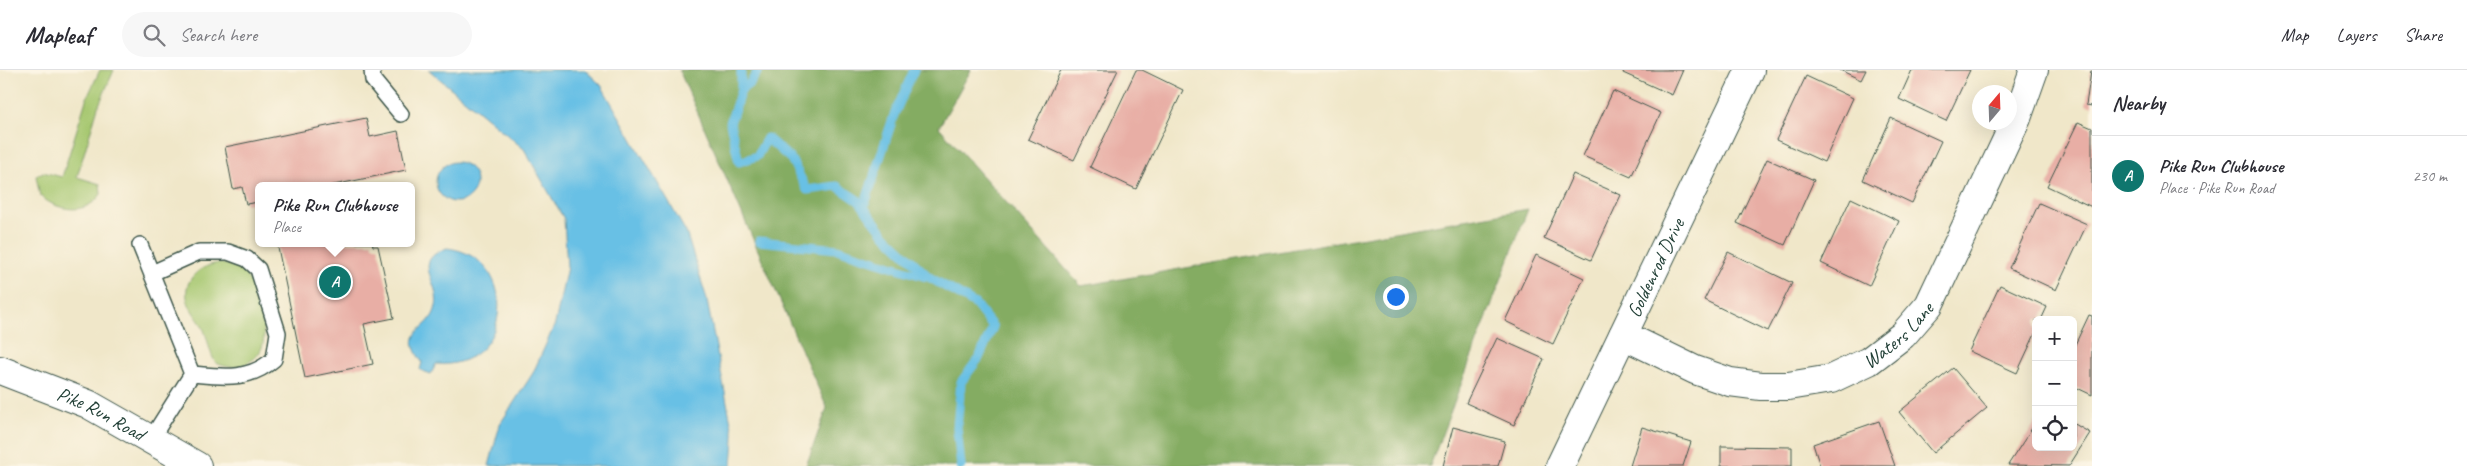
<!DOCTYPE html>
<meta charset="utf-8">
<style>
body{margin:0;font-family:Caveat,sans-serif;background:#f7f7f7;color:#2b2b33}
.controls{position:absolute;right:15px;bottom:15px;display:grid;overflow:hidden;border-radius:8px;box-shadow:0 5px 20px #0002}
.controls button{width:45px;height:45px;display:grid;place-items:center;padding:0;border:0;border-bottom:1px solid #e1e1e2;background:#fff;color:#2b2b33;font:25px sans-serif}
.compass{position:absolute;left:1972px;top:15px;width:45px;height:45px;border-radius:50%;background:#fff;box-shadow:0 5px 20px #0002;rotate:19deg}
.you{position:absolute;left:1395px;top:226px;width:18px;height:18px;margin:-12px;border:4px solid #fff;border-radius:50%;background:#1a73e8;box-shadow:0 0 0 8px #1a73e833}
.badge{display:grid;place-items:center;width:32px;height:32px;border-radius:50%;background:#0f766e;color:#fff;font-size:16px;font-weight:700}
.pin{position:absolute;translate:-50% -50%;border:2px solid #fff;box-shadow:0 1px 5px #0006}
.popup{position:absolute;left:255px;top:112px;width:160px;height:65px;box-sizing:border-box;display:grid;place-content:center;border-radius:8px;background:#fff;filter:drop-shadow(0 1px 4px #0005);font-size:16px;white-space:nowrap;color:#7c7c81}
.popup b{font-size:19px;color:#2b2b33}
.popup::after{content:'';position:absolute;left:50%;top:100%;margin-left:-10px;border:10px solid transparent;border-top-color:#fff}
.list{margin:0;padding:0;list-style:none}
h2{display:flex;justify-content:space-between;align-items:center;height:65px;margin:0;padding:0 20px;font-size:21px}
h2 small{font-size:16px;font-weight:400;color:#7c7c81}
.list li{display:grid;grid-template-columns:32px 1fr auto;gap:15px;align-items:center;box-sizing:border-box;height:80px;padding:0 20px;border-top:1px solid #e1e1e2}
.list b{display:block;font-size:19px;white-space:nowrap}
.list p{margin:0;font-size:16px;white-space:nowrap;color:#7c7c81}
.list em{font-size:16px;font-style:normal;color:#7c7c81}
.icon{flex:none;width:28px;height:28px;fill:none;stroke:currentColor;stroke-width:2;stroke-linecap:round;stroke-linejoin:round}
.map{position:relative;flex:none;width:2092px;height:396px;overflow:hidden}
header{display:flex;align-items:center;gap:30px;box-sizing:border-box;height:70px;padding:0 25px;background:#fff;border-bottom:1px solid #e1e1e2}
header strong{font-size:24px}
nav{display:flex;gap:28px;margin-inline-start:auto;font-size:18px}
.search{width:350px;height:45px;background:#f7f7f7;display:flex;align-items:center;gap:12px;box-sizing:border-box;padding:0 18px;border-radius:28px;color:#7c7c81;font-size:19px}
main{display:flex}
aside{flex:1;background:#fff}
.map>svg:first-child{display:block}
.green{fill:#a6c770;stroke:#628252}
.forest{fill:#84ac62;stroke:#52744b}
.water{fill:#68c0e5;stroke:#447e8c}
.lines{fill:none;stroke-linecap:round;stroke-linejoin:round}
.stream{stroke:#68c0e5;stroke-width:9}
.building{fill:#e8aea5}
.service-casing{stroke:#3e564a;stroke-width:18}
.minor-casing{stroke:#3e564a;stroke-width:30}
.tertiary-casing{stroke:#3e564a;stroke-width:30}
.service{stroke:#fff;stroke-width:15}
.minor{stroke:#fff;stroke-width:28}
.tertiary{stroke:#fff;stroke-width:28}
.labels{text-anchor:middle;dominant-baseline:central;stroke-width:4;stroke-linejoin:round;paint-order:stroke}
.street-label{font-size:20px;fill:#1f3d34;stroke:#fcf5e5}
</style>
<header>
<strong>Mapleaf</strong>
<div class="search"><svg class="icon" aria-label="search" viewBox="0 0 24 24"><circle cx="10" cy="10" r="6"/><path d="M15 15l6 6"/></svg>Search here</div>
<nav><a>Map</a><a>Layers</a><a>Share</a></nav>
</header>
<main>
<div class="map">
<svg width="2092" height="396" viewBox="0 0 2092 396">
<rect width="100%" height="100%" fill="#fcf5e5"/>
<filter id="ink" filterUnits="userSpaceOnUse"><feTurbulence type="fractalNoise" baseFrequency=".02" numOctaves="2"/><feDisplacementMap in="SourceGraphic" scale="10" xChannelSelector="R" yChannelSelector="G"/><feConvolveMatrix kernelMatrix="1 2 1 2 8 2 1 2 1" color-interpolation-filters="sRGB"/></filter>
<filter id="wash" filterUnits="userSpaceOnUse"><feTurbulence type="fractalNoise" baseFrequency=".0096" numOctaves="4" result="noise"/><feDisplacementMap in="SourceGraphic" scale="20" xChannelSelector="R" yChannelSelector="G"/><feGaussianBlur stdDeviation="1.12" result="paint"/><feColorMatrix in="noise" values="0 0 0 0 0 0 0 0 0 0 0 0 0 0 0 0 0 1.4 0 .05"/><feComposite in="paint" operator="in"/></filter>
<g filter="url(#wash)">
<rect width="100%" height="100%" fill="#f0e7c9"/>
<path class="green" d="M100,0H114L98,37L77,107L100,114L101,124C86,146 58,141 40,126L36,106L43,102L62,107L86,30Z
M218,193C234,194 244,201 252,214C258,238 277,277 249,292C238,299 227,298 216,293C209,283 209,272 204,260C201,252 194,245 190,237C179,214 196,197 218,193Z"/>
<path class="forest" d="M679,0H971L939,57L1081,216L1528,139L1430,396H806L827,338Z"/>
<path class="water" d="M429,0H585L601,15L686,162L706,226L734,368L732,396H489L500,354L533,303L555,254L567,197L564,149L524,79Z
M436 112a20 20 0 1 1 40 0a20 20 0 1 1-40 0Z
M447,178C523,187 512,301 436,294L431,304L420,300L422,292C398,258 431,263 436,236C441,211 409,192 447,178Z"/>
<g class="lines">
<path class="stream" d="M741,0V20L730,53L739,92L757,86L767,68L791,89L807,120L837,116L859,131L885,165L929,207L975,234L993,257L979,288L961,312L957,358L961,396
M741,20L750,13L759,0
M864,137L894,45L914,0
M759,171L837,179L926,207"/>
</g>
<g id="blocks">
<path class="building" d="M1061,0H1118L1074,90L1028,69Z
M1136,0H1142L1183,20L1136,119L1090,97Z
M1624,0H1683L1672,25L1623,3Z
M1840,0H1866L1861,10Z
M1912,0H1970L1946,51L1899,29Z
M2091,1H2092V36L2086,35Z
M1806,6L1853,28L1824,92L1776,70Z
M1613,21L1661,43L1631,107L1583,86Z
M366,48L370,67L398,61L406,100L329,116H259V132L246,134L242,117L233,119L225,77Z
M1891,48L1941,71L1912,133L1863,110Z
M2078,52L2092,58V137L2047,116Z
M1767,89L1814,110L1785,175L1737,153Z
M1573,104L1621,125L1591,190L1544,168Z
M1851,128L1899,151L1869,216L1821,193Z
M2039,133L2087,154L2056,220L2009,198Z
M277,173H372L373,176H378L394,248L364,254L373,294L305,308Z
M1728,182L1792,213L1768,261L1704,230Z
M1536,185L1584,208L1553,274L1505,251Z
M2000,215L2047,237L2041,250H2036V262L2017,303L1969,281Z
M2089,245L2092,246V325L2073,316V279Z
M1497,268L1544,289L1514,355L1466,333Z
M1953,298L1987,338L1933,383L1899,342Z
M1879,351L1895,396H1820L1813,374Z
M2036,352V377H2073V353L2090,363L2069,396L2008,395Z
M1453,357L1505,371L1498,396H1443Z
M1642,357L1691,372L1683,396H1630Z
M1721,376L1792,377V396H1721Z"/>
</g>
</g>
<g filter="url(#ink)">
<use href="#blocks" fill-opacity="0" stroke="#3e564a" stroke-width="1"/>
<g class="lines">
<g class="service-casing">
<path id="service" d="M372,0L373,10L401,44
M140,175L192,304L151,369
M152,203L199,182H228L247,189L258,199L278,263L274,289C249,311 224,307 192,304"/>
</g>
<g class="minor-casing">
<g id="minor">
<path id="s1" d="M1623,265L1695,300L1730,312L1761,316H1788L1831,309L1869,291L1903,265L1929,235L2017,48L2034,0"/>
<path id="s2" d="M1560,396L1750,0"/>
</g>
</g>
<g class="tertiary-casing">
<g id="tertiary">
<path id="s3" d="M0,300L88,334L197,396"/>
</g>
</g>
<use href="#service" class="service"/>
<use href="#minor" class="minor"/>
<use href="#tertiary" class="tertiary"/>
</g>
</g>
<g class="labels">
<g class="street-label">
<text stroke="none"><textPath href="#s2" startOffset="220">Goldenrod Drive</textPath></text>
<text stroke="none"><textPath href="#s1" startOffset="300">Waters Lane</textPath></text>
<text stroke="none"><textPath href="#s3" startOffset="110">Pike Run Road</textPath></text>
</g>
</g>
</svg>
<div class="controls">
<button>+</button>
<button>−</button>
<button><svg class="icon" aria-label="locate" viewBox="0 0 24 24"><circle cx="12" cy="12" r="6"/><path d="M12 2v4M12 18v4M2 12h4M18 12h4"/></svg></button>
</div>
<svg class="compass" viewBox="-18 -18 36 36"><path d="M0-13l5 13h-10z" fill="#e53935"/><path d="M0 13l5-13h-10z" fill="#7c7c81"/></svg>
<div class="you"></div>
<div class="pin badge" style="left:335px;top:212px">A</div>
<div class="popup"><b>Pike Run Clubhouse</b>Place</div>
</div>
<aside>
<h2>Nearby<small></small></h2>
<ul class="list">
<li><span class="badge">A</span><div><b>Pike Run Clubhouse</b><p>Place · Pike Run Road</p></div><em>230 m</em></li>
</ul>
</aside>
</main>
